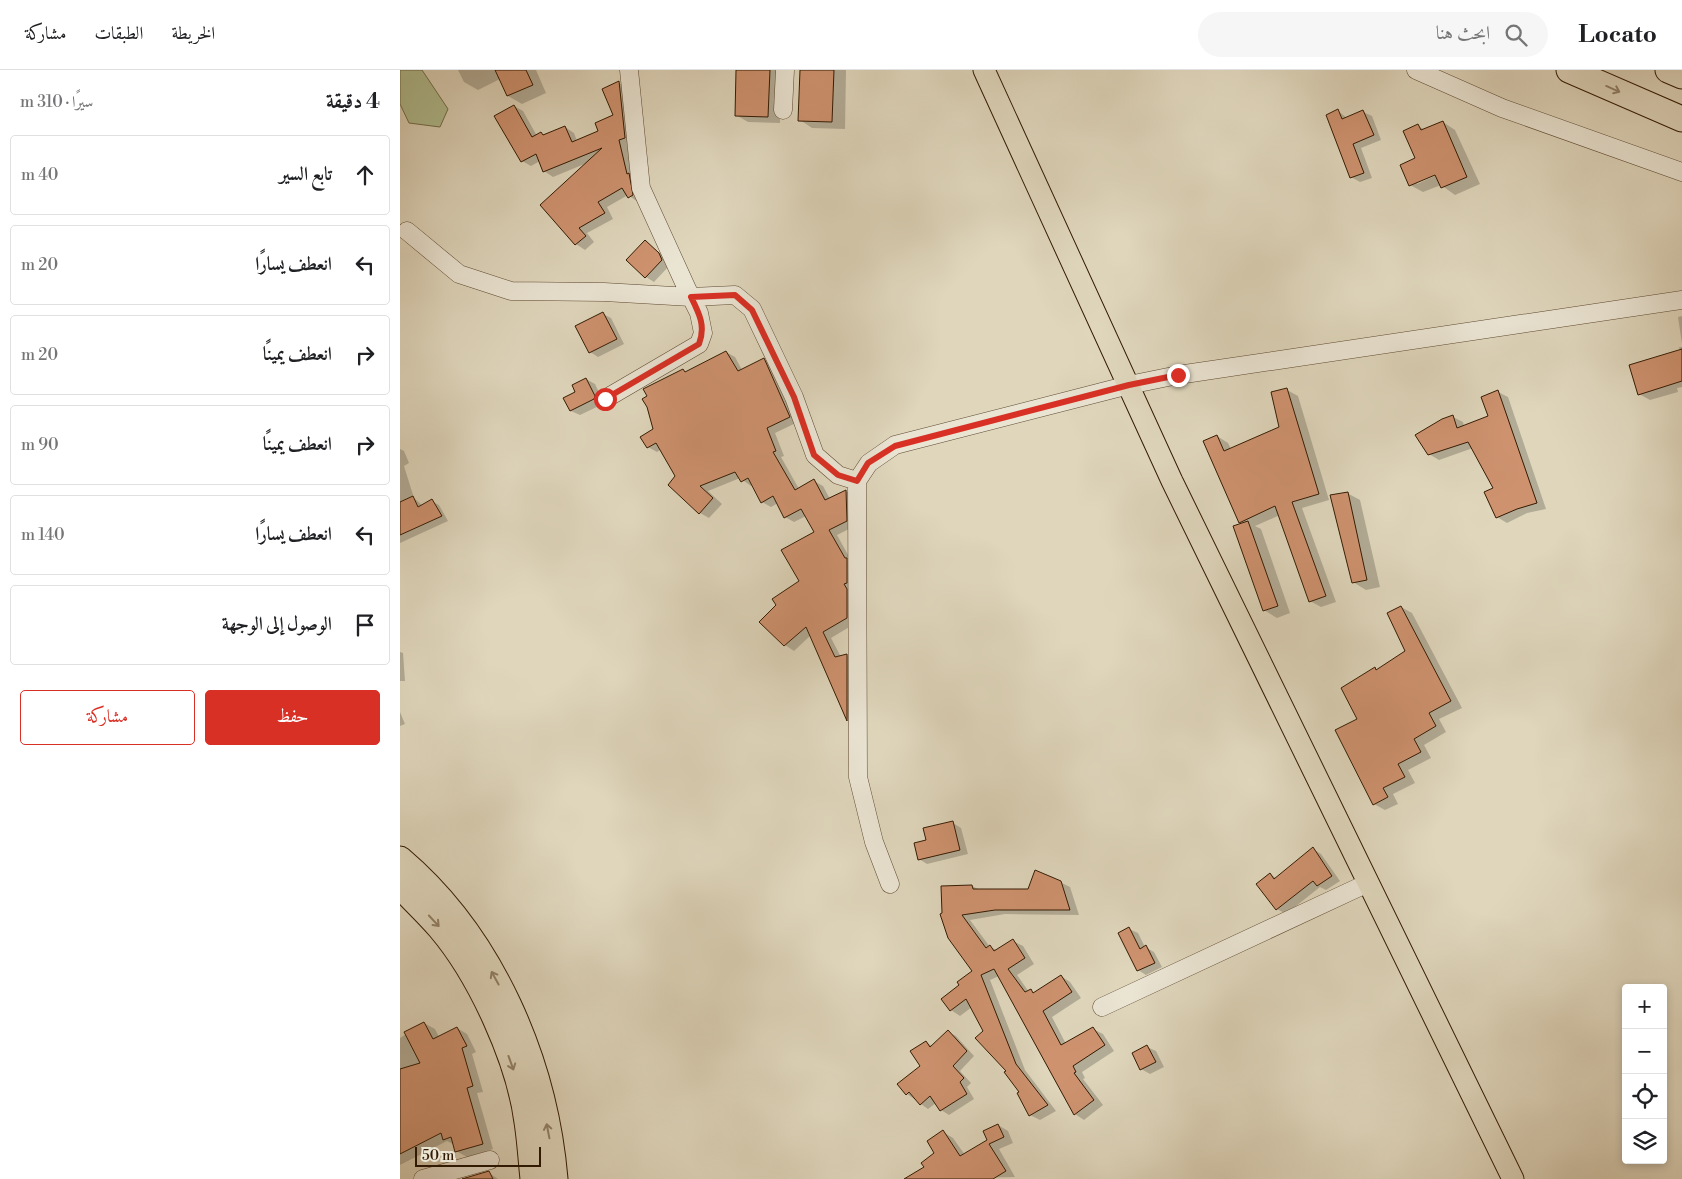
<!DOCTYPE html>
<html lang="ar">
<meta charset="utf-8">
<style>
body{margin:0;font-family:"Libre Bodoni",Amiri,serif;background:#f6f6f6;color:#202124;direction:rtl}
.controls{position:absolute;right:15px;bottom:15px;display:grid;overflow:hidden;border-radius:5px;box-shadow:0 2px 8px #0003}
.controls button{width:45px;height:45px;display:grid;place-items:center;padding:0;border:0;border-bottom:1px solid #e0e0e0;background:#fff;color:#202124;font:25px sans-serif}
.scale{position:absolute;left:15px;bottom:12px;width:126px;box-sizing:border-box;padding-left:5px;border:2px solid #331a02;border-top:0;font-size:14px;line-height:18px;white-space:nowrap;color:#331a02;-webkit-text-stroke:4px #eae4d3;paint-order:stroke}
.stop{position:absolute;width:15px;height:15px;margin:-11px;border:4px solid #d93025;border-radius:50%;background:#fff}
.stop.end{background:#d93025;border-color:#fff;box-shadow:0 1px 5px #0008}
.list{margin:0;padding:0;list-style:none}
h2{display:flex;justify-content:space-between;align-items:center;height:65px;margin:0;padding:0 20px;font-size:21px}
h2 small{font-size:16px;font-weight:400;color:#757577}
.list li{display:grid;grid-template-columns:32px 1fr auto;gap:15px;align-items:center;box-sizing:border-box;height:80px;margin:0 10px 10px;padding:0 10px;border:1px solid #e0e0e0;border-radius:5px}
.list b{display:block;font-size:19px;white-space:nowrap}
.list em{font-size:16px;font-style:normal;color:#757577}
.actions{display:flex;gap:10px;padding:15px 20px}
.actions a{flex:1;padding:11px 0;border:1px solid #d93025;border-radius:5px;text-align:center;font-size:18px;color:#d93025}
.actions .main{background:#d93025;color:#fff}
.icon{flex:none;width:28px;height:28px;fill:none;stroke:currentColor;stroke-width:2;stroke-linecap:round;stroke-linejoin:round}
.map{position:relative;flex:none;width:1282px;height:1109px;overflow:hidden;direction:ltr}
header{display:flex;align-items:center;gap:30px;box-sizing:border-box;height:70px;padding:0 25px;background:#fff;border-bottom:1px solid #e0e0e0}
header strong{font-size:24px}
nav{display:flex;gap:28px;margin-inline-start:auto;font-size:18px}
.search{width:350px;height:45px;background:#f6f6f6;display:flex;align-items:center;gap:12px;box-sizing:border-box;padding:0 18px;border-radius:28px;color:#757577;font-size:19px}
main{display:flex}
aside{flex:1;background:#fff}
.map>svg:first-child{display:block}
.green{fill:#b1be91;stroke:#726c4a}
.shadow{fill:#0003;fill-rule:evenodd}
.building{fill:#ce926f;stroke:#331a02}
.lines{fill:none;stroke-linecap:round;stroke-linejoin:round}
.minor-casing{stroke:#5e4930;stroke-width:19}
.major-casing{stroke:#331a02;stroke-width:23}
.highway-casing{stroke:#331a02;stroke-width:27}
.minor{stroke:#eae4d3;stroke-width:18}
.major{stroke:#dfd6bc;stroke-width:21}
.highway{stroke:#dfd6bc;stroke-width:25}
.oneway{stroke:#928168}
.route{stroke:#d93025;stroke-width:6}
</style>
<header>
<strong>Locato</strong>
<div class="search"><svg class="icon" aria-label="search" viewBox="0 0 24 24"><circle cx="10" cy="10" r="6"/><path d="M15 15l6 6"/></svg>ابحث هنا</div>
<nav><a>الخريطة</a><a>الطبقات</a><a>مشاركة</a></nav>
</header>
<main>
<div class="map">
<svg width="1282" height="1109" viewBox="0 0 1282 1109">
<rect width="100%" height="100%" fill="#dfd6bc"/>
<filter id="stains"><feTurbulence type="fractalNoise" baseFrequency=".004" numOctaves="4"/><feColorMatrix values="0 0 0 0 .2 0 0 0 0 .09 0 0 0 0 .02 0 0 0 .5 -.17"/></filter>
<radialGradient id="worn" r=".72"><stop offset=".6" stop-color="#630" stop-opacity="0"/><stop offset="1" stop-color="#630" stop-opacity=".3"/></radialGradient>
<path class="green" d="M0,0H22L48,39L40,57L9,53L0,34Z"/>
<path class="shadow" d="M58,0H136L146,23L122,34L108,26L100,9L78,20L64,12Z
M338,0H382L380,53L348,52L336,45Z
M401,0H446L445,59L412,58L400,50Z
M219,13L228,18L234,73L227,75L238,132L228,125L207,137L213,149L187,163L194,172L185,180L176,174L187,93L153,107L144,101L140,91L131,96L122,91L114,36L123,41L137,66L141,63L144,65L165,57L174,63L177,71L200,61L215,45L203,20Z
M938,41L947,48L963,42L972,46L981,70L961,78L972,108L960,112L951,107Z
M1043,52L1055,60L1080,114L1055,125L1041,115L1023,122L1010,115L1017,89L1018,56L1025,60ZM1040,101L1041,103L1017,114V111Z
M245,171L267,189L270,195L254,212L246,207Z
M203,244L211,248L224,274L198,287L190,282Z
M1282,246V274L1278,247Z
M1279,277H1282V317L1277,318L1278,322L1250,330L1239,324L1280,281Z
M326,282L335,287L342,300L364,289L373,295L398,352L375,363L384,386L381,387L399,419L414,411L423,416L430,429L446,421L455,427V456L437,465L452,492L456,553L431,568L441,587L447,585L456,590V655L448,650L411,565L394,581L385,575L415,462L406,446L394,452L385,447L378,433L371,437L362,432L353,415L351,416L340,408L308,421L322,434L309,448L300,443L260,380L257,382L248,377L283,300L287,302Z
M186,309L195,314L203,331V334L180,345L171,341L165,328L177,322Z
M887,320L898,326L929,430L902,438L936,532L921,537L910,531L880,445L855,456L861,459L890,543L877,548L864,540L843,454L840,452L817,366L828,373L831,379L881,358Z
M1098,322L1108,327L1146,439L1127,443L1107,453L1097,447L1095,419L1073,378L1039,390L1029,384L1053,347L1063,352L1064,356L1089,347Z
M0,379L4,381L9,393L4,396L14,428L23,436L31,431L39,435L48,451L0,473Z
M947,423L960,430L980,517L966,520L953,512Z
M1001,537L1012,543L1062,638L1039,649L1046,662L1024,675L1031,688L1008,700L1015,713L993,724L998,734L985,740L974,734L959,649L975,599L978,600L1006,581Z
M0,582L3,583L5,611H0Z
M0,642L5,654L0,656Z
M553,753L561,758L568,784L527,794L519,789L527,771Z
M913,779L921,784L940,811L926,820L920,817L886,844L877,839L857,814L870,804L876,808Z
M660,812L670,817L679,845L605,844L570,850L590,877L597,880L613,871L623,876L634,894L617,905L629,922L635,923L661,906L670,912L681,928L652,947L666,974L693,959L703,964L714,981L682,1002L685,1008L683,1009L703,1035L684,1050L675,1044L599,906L590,910L625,1000L656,1041L640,1050L630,1045L620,1022L572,937L560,946L551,940L561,915L574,901L550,868L572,816L580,820L629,821Z
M729,859L738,863L745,877L754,882L762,897L746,905L738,900Z
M24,953L35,959L39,967L57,958L67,964L76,982L72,984L83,1022L77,1023L93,1079L67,1087L56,1081L55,1075L47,1071L0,1095V968Z
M548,962L556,966L574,986L560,1001L571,1013L567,1017L574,1029L549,1045L541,1040L536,1033L528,1039L507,1024L521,996L526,972L532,976Z
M747,977L756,981L764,997L750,1004L741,999L733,984Z
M598,1055L608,1061L613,1073L599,1079L615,1107L507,1109L525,1097L536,1084L543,1062L553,1068L565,1085L589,1071Z
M89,1103L98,1109H68Z"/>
<path class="building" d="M95,0H126L133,15L107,26Z
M336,0H370L368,47L335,46Z
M400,0H434L432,52L398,51Z
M219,11L225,68L219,70L227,104L229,103L233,125L228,128L222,118L198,132L205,143L179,158L186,166L175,175L140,135L202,78L143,102L136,84L121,92L94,46L114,35L132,67L141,62L143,65L165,56L172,72L198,61L195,53L213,45L202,19Z
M938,39L942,49L963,40L974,65L953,74L964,103L950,108L926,45Z
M1043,51L1067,107L1041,118L1035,105L1009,116L1000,95L1015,88L1003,61L1018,54L1021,60Z
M245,170L259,183L262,190L245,208L226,190Z
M203,242L217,269L189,283L175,256Z
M1282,279V311L1238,325L1229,295Z
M326,281L338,301L364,288L390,347L367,358L376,381L373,382L395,420L414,409L425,430L446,420L447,451L429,460L445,488H447V513L444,514L447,519V548L423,562L435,587L447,584V651L406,557L384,576L359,552L376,535L372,529L399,511L381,480L414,462L401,439L384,448L373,426L361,433L348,408L341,412L335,402L300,416L313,428L299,444L268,415L275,406L256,373L247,378L240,367L253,359L247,337L242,329L247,326L243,319L283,299L285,302Z
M186,308L195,326L194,329L170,341L163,328L175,322L172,315Z
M887,318L919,424L892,432L926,526L909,532L875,436L839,453L803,371L817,365L824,381L879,357L871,322Z
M1098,320L1137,433L1117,439L1096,448L1084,422L1093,418L1068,372L1028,385L1015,365L1042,349L1053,345L1057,358L1088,346L1081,327Z
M948,422L967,510L952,513L930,425Z
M13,426L18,437L32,429L42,446L0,465V432Z
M848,451L878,536L863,541L833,456Z
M1001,536L1051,631L1029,643L1036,656L1014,669L1021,682L998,694L1005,707L983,718L988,727L973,735L935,660L957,649L941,618L975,597L976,600L1005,581L987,543Z
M553,751L560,780L518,790L514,773L526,770L523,758Z
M913,777L932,806L917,816L913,811L876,840L856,814L870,803L874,809Z
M635,800L661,811L670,840H595L562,845L586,878L590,875L594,881L613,869L625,888L608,899L625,922L631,919L633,923L661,905L672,922L643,941L661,975L693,957L705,975L673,996L676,1002L674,1003L694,1030L674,1045L594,899L581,905L616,994L648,1035L629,1046L617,1023L619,1022L604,1002L606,1001L575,968L583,961L566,929L550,941L541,929L559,915L557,912L572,901L548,868L540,844L542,843L541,816L572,815L573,819H628Z
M729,857L740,879L746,875L755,893L737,901L718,863Z
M24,952L33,969L57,957L67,976L62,978L73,1016L67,1018L83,1074L55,1082L51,1067L43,1070L41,1063L0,1084V999L20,993L4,962Z
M548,960L567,981L553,996L564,1008L560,1012L567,1024L540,1041L530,1026L520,1035L509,1022L506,1025L497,1014L520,996L510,981L526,971L530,977Z
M747,975L756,992L740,1000L732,983Z
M598,1054L604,1067L589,1074L606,1101L593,1109H504L524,1097L521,1093L534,1083L527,1071L543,1060L560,1086L587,1070L583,1061Z
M89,1101L93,1109H62Z"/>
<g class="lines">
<g class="minor-casing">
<path id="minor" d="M1016,0L1102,38L1282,102
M383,40L385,0
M7,161L59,204L111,221L204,222L291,227L335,225L352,239L394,327L415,385L438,405L457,411
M205,329L299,274L303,263L299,243L287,219L241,118L229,0
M490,814L474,772L458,707L457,411L469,393L495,375L729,315L778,305L1282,230
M702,937L968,813
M23,1109L90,1090"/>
</g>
<g class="major-casing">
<path id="major" d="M584,0L772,411L1113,1109"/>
</g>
<g class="highway-casing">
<path id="highway" d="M1169,0L1282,49
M1268,0L1282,6
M0,789C92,867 145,991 155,1109
M0,816C13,830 27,843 40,858C80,905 119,990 127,1052C130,1071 131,1090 133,1109"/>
</g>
<use href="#minor" class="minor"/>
<use href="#major" class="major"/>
<use href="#highway" class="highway"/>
</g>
<defs><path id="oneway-shaft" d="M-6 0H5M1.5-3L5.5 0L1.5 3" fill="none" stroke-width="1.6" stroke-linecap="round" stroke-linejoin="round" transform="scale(1.25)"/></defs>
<g class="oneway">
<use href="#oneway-shaft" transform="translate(1213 19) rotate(24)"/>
<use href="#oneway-shaft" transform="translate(34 851) rotate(47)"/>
<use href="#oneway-shaft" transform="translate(95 908) rotate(-119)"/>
<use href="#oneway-shaft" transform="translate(111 993) rotate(70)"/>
<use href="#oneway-shaft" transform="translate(148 1061) rotate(-101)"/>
</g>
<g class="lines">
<path class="route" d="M205,329L299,274C306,256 299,243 291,227L335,225L352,240L394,327L414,385L438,405L457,411L468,393L495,376L729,315L778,305"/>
</g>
<rect width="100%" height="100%" filter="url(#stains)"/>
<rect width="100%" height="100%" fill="url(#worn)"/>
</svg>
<div class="controls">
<button>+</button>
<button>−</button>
<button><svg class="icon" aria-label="locate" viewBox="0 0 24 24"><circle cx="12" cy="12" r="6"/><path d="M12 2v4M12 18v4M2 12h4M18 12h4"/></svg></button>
<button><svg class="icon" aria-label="layers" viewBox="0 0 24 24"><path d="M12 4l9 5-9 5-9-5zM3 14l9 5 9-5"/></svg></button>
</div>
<div class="scale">50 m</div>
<div class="stop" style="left:205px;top:329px"></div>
<div class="stop end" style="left:778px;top:305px"></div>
</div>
<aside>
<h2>4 دقيقة<small>سيرًا · 310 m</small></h2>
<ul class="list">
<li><svg class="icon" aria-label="ahead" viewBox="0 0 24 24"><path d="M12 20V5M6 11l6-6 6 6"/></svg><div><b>تابع السير</b></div><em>40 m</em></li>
<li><svg class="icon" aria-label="left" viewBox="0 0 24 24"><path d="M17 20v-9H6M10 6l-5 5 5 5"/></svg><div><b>انعطف يسارًا</b></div><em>20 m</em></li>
<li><svg class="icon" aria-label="right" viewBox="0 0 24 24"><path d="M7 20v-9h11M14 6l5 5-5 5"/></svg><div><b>انعطف يمينًا</b></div><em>20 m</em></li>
<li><svg class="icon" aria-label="right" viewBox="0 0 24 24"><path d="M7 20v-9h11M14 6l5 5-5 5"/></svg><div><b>انعطف يمينًا</b></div><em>90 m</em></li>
<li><svg class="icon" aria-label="left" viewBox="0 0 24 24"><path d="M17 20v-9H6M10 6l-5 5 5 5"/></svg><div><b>انعطف يسارًا</b></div><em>140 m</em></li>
<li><svg class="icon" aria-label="arrive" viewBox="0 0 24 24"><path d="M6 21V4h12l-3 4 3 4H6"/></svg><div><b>الوصول إلى الوجهة</b></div></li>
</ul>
<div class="actions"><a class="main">حفظ</a><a>مشاركة</a></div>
</aside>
</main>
